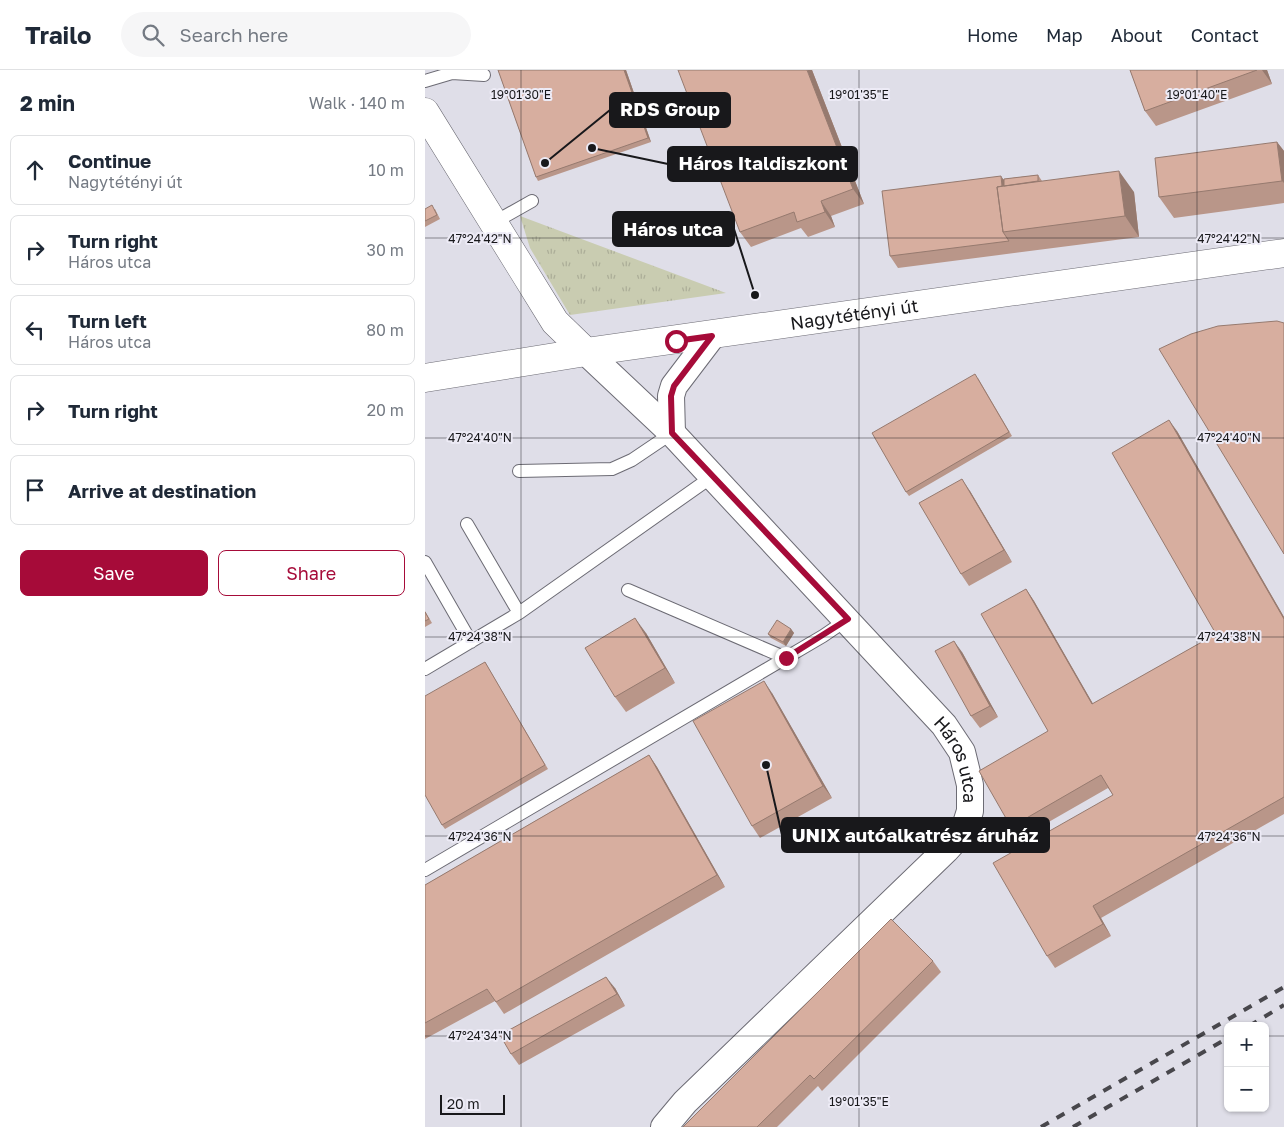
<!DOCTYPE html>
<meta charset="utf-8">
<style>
body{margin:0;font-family:"Golos Text",sans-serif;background:#f6f6f7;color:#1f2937}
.controls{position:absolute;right:15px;bottom:15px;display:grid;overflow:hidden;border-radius:8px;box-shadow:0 1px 4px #0004}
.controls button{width:45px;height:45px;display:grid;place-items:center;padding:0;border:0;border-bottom:1px solid #e0e1e3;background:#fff;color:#1f2937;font:25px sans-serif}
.scale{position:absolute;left:15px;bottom:12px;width:65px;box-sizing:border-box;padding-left:5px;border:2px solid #18181b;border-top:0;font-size:14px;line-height:18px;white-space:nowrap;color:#18181b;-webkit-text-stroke:4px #edebf6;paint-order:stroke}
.stop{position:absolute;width:15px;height:15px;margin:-11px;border:4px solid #a60b39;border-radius:50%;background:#fff}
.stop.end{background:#a60b39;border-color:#fff;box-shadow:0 1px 5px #0008}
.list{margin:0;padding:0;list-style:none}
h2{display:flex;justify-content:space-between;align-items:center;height:65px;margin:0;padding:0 20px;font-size:21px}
h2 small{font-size:16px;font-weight:400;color:#747a83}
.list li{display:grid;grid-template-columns:32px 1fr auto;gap:15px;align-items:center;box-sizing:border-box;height:70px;margin:0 10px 10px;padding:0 10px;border:1px solid #e0e1e3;border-radius:8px}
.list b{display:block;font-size:19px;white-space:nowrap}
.list p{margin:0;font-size:16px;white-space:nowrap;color:#747a83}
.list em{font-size:16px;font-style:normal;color:#747a83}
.actions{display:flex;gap:10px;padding:15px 20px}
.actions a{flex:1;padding:11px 0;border:1px solid #a60b39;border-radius:8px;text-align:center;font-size:18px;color:#a60b39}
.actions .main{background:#a60b39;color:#fff}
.icon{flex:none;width:28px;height:28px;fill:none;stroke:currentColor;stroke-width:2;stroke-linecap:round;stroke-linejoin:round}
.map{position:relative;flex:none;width:859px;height:1057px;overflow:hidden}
header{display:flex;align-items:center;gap:30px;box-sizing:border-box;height:70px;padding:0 25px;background:#fff;border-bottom:1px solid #e0e1e3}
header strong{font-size:24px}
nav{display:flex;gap:28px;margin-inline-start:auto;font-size:18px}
.search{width:350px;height:45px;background:#f6f6f7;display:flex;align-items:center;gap:12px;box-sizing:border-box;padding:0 18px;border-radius:28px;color:#747a83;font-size:19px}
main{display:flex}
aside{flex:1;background:#fff}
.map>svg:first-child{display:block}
.park{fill:url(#park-tufts)}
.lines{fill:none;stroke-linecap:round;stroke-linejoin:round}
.service-casing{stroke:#6c6b74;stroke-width:14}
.minor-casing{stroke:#6c6b74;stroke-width:28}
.tertiary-casing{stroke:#6c6b74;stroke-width:29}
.secondary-casing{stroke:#6c6b74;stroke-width:29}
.service{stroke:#fff;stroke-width:12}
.minor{stroke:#fff;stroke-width:26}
.tertiary{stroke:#fff;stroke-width:28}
.secondary{stroke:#fff;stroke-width:28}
.rail{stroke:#48474c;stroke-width:4;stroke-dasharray:9 9;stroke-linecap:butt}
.wall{fill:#b99689}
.shaded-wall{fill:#967a6f}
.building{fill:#d7ae9f;stroke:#967a6f}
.route{stroke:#a60b39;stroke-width:6}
.ticks{fill:none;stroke:#18181b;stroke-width:1;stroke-opacity:0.45}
.labels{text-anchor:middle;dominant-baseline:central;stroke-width:4;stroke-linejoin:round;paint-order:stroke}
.street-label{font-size:18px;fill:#18181b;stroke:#edebf6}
.ticks-label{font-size:12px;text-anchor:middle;fill:#18181b;stroke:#edebf6;stroke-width:4;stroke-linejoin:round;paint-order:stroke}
.leader{fill:none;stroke:#18181b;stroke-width:2}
.callout-dot{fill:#18181b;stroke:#edebf6;stroke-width:2}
.callout{fill:#18181b;stroke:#18181b;stroke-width:2}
.callout-label{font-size:19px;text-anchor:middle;font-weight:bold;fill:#fff}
</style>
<header>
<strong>Trailo</strong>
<div class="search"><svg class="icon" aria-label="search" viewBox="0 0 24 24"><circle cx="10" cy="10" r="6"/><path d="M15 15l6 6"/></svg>Search here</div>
<nav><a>Home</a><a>Map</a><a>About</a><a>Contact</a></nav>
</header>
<main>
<aside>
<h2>2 min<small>Walk · 140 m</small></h2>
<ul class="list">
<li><svg class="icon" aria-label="ahead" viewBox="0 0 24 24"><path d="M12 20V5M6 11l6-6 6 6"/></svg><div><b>Continue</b><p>Nagytétényi út</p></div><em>10 m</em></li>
<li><svg class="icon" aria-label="right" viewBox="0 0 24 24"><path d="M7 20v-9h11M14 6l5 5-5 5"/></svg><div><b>Turn right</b><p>Háros utca</p></div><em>30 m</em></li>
<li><svg class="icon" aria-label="left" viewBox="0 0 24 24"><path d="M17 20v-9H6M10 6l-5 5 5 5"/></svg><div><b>Turn left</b><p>Háros utca</p></div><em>80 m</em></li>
<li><svg class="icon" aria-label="right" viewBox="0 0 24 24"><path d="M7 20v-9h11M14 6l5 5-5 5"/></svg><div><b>Turn right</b></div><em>20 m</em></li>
<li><svg class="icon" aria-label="arrive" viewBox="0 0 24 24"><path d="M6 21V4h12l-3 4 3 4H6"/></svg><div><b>Arrive at destination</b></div></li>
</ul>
<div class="actions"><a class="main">Save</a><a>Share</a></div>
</aside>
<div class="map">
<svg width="859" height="1057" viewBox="0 0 859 1057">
<defs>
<pattern id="park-tufts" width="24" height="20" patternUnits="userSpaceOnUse" patternTransform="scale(1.25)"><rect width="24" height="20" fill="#c9ccb1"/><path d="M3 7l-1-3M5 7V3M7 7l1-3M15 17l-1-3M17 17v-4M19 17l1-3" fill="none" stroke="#acae98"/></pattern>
</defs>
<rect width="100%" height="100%" fill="#dfdee8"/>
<path class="park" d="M95,146L301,223L145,245L105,178Z"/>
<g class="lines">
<g class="service-casing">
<path id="service" d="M0,11L27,3L59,5
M68,153L107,131
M94,401L187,399L207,390L247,363
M42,454L94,543
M0,492L46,572
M203,520L361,588
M0,599L94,543L288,406
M0,800L398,566L423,549"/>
</g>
<g class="minor-casing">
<g id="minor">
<path id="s1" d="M161,282L247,363L519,655L537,682L545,715V741L539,760L521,780L260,1032L239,1057"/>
<path d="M247,363L246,326L249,316L287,266"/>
</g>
</g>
<g class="tertiary-casing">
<path id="tertiary" d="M0,42L130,252L161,282"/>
</g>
<g class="secondary-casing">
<g id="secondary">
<path id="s2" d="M0,308L161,282L859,183"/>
</g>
</g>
<use href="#service" class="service"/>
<use href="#minor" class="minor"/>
<use href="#tertiary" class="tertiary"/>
<use href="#secondary" class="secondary"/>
<path class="rail" d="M824,956L859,935
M616,1057L859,917
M648,1057L803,968"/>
</g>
<path class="wall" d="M73,0H201L226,72L113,111L111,107Z
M387,0L439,134L406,146L410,157L383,167L376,158L326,177L315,162Z
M705,0H842L847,14L731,56L720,41Z
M852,72L859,81V133L749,148L734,127Z
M613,105L617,111L709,122L714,167L473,198L465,186L579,109Z
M0,139H10L15,149L0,157Z
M553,308L587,366L484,426L481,422Z
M752,361L859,547V744L676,848L686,866L630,898L622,886L688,725L683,718L594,769L586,757L623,661L601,519L609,531L668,634L791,564Z
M545,421L587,492L544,516L536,504Z
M0,541L7,553L0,557Z
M366,559L369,563L361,576L346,568L343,564Z
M221,563L250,613L201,642L190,627Z
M537,582L573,647L555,658L546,646Z
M60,592L123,699L20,759L17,755Z
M347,623L407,728L335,768L327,756Z
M224,685L232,697L300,817L79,944L70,931L0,969V815Z
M508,891L516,902L397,1021L393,1016L352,1057H258Z
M190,918L200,936L94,995L86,984Z"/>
<path class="shaded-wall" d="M199,0H201L226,72L223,68Z
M382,0H387L439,134L428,119Z
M837,0H842L847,14Z
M852,72L859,81V113L857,111Z
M694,101L709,122L714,167L700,146Z
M576,106L584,117L583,161Z
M396,131L406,146L410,157L400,142Z
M744,350L752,361L859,547V549Z
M537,409L545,421L587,492L579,480Z
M601,519L609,531L675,646L667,634Z
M210,548L221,563L250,613L240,598Z
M366,559L369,563L361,576L358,572Z
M529,571L537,582L573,647L565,636Z
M339,611L347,623L407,728L398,716Z
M224,685L232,697L300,817L292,805Z
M668,836L676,848L686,866L678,854Z
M181,907L190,918L200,936L192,924Z"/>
<path class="building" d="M73,0H199L223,68L111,107Z
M253,0H382L428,119L396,131L400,142L372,152L369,142L315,162Z
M705,0H832L720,41Z
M852,72L857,111L734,127L730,88Z
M694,101L700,146L578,162L572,117Z
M613,105V111L579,116V109Z
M576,106L577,116L572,117L578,162L584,171L465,186L457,121Z
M7,135L12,145L0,151V139Z
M852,251L859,253V484L734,279L766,264L793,256Z
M550,304L584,362L481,422L447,363Z
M744,350L859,549V727L668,836L678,854L622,886L568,793L688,725L676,705L586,757L554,701L623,661L556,544L601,519L667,634L791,564L687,383Z
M537,409L579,480L536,504L494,433Z
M0,542L4,549L0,551Z
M210,548L240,598L190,627L160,578Z
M352,550L366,559L358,572L343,564Z
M529,571L565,636L546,646L510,581Z
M60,592L120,695L17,755L0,725V626Z
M339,611L398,716L327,756L268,651Z
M224,685L292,805L71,932L62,919L0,953V815Z
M466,849L508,891L389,1009L385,1005L332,1057H258Z
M181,907L192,924L86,984L75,965Z"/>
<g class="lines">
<path class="route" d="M251,271L287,266L249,316L246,326L247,363L423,549L361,588"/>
</g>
<path class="ticks" d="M96,0V1057M434,0V1057M772,0V1057M0,168H859M0,368H859M0,567H859M0,766H859M0,966H803M840,966H859"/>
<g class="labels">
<g class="street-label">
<text stroke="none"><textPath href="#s2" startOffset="434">Nagytétényi út</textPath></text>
<text stroke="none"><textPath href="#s1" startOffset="555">Háros utca</textPath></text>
</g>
</g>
<g class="ticks-label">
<text x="96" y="29">19°01'30"E</text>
<text x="434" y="29">19°01'35"E</text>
<text x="772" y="29">19°01'40"E</text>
<text x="55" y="173">47°24'42"N</text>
<text x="804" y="173">47°24'42"N</text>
<text x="55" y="372">47°24'40"N</text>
<text x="804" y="372">47°24'40"N</text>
<text x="55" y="571">47°24'38"N</text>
<text x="804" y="571">47°24'38"N</text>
<text x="55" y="771">47°24'36"N</text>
<text x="804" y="771">47°24'36"N</text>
<text x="55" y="970">47°24'34"N</text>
<text x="434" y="1036">19°01'35"E</text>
</g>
<path class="leader" d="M120 93L185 40M167 78L243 94M330 225L309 159M341 695L357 765"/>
<g class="callout-dot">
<circle cx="120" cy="93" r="5"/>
<circle cx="167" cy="78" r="5"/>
<circle cx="330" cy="225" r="5"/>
<circle cx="341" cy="695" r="5"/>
</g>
<g class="callout">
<rect x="185" y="23" width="120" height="34" rx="5"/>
<rect x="243" y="77" width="189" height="34" rx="5"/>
<rect x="188" y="142" width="121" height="34" rx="5"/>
<rect x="357" y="748" width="267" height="34" rx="5"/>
</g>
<g class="callout-label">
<text x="245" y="46">RDS Group</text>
<text x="338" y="100">Háros Italdiszkont</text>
<text x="248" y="166">Háros utca</text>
<text x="490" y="772">UNIX autóalkatrész áruház</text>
</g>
</svg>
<div class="controls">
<button>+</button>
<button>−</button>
</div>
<div class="scale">20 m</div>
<div class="stop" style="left:251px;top:271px"></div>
<div class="stop end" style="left:361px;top:588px"></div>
</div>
</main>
